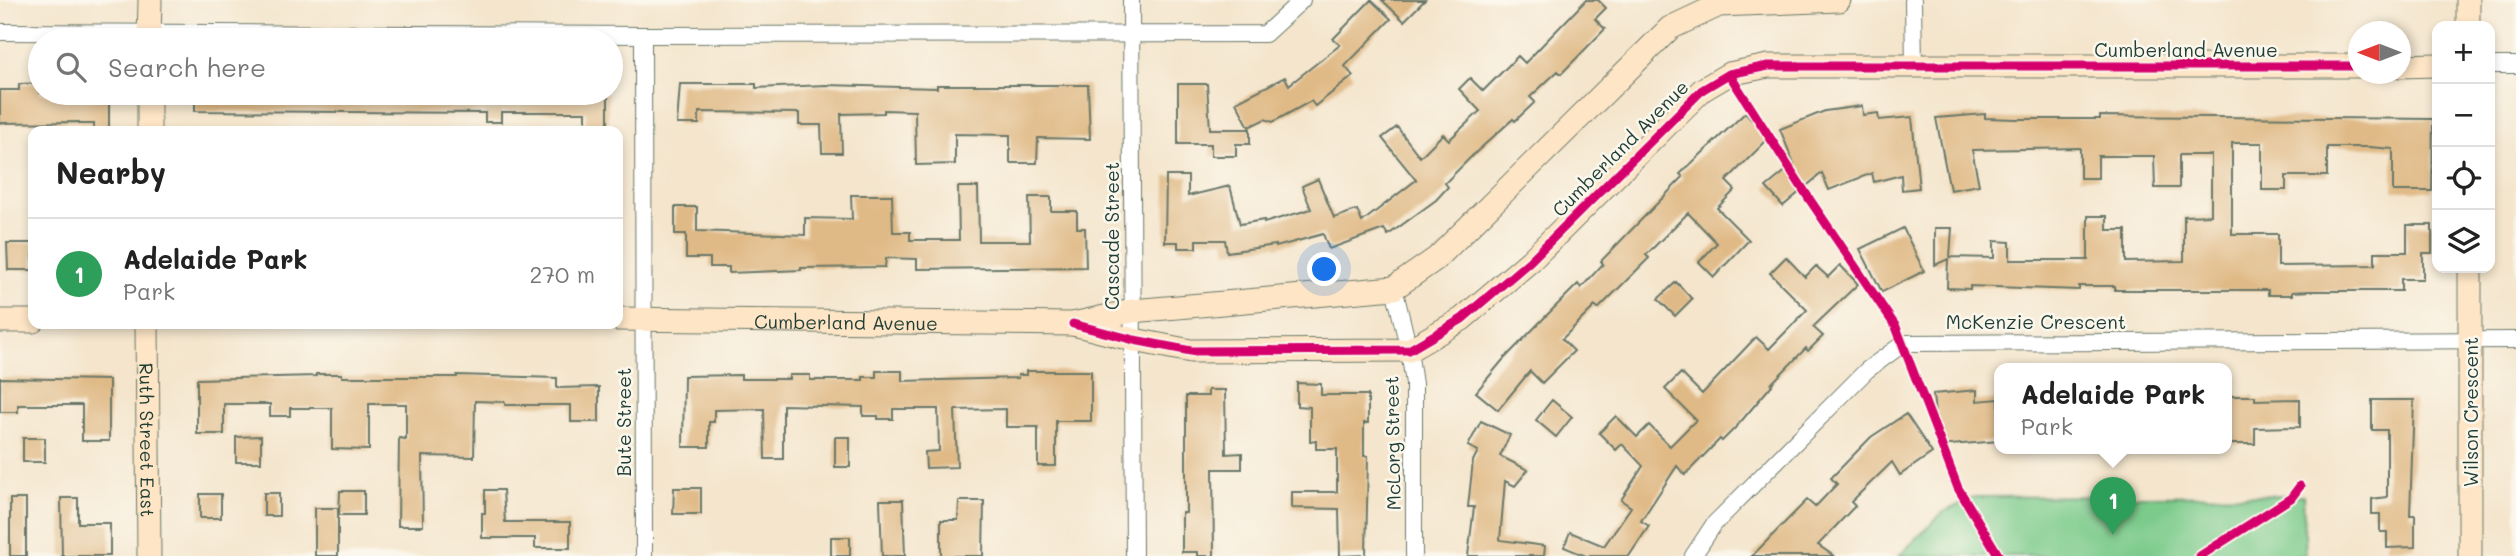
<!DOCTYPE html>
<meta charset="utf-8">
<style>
body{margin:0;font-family:Mali,sans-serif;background:#f2f2f2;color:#222}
.controls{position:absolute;right:21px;top:21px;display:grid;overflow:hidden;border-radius:14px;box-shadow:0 4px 10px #0003}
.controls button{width:63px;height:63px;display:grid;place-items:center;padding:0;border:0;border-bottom:2px solid #e0e0e0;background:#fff;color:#222;font:35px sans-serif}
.compass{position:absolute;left:2348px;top:21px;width:63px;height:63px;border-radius:50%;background:#fff;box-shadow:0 4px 10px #0003;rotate:270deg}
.you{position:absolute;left:1325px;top:270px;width:24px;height:24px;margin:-18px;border:5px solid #fff;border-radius:50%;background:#1a73e8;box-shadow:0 0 0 10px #1a73e833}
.badge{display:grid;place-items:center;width:46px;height:46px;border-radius:50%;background:#d93025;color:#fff;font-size:23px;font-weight:700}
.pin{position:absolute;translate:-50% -58px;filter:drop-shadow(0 2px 4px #0008)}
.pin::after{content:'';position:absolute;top:37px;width:24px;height:21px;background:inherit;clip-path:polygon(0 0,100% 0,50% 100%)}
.popup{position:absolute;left:1994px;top:363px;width:238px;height:91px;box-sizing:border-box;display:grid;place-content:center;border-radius:14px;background:#fff;filter:drop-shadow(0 2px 5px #0005);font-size:23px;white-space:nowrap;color:#767676}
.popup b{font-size:26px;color:#222}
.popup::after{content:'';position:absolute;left:50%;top:100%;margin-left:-14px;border:14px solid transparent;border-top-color:#fff}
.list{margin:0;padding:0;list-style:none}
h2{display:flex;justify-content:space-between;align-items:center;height:91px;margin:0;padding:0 28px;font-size:30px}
h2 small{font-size:23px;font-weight:400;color:#767676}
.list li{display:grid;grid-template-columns:46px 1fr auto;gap:21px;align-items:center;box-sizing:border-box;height:112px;padding:0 28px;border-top:2px solid #e0e0e0}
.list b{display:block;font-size:26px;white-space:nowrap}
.list p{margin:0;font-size:23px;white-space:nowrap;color:#767676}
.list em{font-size:23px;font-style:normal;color:#767676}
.icon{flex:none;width:38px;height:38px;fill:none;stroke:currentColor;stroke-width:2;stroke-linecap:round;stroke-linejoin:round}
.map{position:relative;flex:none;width:2516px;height:556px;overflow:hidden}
.search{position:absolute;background:#fff;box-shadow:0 4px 10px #0003;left:28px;top:28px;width:595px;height:77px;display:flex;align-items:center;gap:18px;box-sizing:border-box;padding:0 24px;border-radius:38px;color:#767676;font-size:26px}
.panel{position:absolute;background:#fff;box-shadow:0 4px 10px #0003;left:28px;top:126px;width:595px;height:203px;border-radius:14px}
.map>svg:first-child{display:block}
.green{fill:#7ccb8b;stroke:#4e8460;stroke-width:2}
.building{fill:#e0ba86}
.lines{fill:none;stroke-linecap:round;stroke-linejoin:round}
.street-casing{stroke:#6a7869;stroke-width:18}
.secondary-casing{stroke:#6a7869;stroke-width:25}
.street{stroke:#fff;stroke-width:16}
.secondary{stroke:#fde5c5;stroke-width:23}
.cycleway-casing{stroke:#fbf7ec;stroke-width:13}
.cycleway{stroke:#d6006c;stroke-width:9}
.labels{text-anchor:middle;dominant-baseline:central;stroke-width:5;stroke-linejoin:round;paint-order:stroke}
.street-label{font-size:19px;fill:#1f3d34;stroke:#fbf7ec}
</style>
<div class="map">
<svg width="2516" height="556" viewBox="0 0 2516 556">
<rect width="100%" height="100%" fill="#fbf7ec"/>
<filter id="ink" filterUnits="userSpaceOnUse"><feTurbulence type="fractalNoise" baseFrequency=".0143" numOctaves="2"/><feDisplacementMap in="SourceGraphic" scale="14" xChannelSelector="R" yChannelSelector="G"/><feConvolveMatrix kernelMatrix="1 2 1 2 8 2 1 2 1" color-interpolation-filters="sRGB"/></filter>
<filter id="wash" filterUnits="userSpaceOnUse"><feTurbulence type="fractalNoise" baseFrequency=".00686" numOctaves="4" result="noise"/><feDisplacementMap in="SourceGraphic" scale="28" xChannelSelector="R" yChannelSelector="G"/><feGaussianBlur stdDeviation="1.57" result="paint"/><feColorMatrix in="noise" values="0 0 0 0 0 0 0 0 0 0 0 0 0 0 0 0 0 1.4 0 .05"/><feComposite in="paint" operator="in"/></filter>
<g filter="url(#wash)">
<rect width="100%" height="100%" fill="#f4e5cc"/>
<path class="green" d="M2303,495L2306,556H1899L1942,513L1974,497Z"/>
<g id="blocks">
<path class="building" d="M1371,0L1391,19L1345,66L1353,76L1315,106L1311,101L1273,122L1265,119L1249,127L1236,102L1285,77L1289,85L1340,45L1333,39Z
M1382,0H1425L1404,21Z
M1586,0H1598L1606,8L1595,19L1605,29L1561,74L1558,71L1530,97L1535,102L1515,121L1513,119L1472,156L1445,183L1448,187L1436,200L1388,235L1384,229L1329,249L1323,234L1276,247V245L1227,252L1225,240H1196V248H1178V242H1165L1166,176H1188V196L1230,186L1240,224L1264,220V223L1311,209L1302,186L1318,179L1334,218L1357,210L1362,222L1416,180L1382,138L1397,127L1420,157L1443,134L1449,140L1480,111L1459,89L1470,78L1483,91L1518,56L1525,63Z
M40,83V93H109V131H94V124H79V122L0,123V90H19V84Z
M680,84H756V88L826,85L937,88V85H1088L1090,139L1038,138L1037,163H1010V135L955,134V164L916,165L915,111L884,110V113L841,114L842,153H822L821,125H799V113L699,112V124H677Z
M1178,84H1207L1210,129H1250V144H1236V156H1211V144H1178Z
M195,93H608V128H586V112H501V122H485V113L195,111Z
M1862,106L1863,115L1878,113L1879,120L1912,117L1919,188L1902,190L1901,175L1874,182L1872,173L1829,190L1822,173L1783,206L1766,187L1794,164L1780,129L1825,111Z
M1745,113L1769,138L1726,181L1735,190L1717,208L1749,240L1731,259L1714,277L1699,262L1717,243L1688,213L1646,255L1649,258L1598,309L1595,306L1562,339L1574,351L1542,383L1530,371L1498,410L1476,392L1502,361L1548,314L1578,284L1581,288L1603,264L1601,261L1683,177L1680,174Z
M1985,114V118L2017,119H2100V116L2433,119L2432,191H2393V149L2369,147H2327V176H2286V190H2262V143H2232V234H2278V266L2375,265V252H2407V225H2432V253H2423V279H2401V291H2310L2292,292V295H2268V290H2115V286H2079V290L1970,286V289L1947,288L1948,259L1935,265V228H1952L1950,257L1994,258V241L2010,242V260H2088V216H2107V230H2126V262L2184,261V216L2211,215V155H2179V188H2155L2154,156H2098V178H2080V148L1972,150L1979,185L1950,190L1936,118Z
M958,187H978L979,241H1030L1029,197H1051V211H1077V228H1085L1086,267L917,269V259L886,258L885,267L801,268V270L729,273V267H710V258H686V234H675V207H697V231L805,235V218L852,219L851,195H892L893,232H910V240H959Z
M1903,228L1924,271L1882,292L1860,249Z
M7,243H33V270H8Z
M1786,257L1805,277L1816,266L1828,277L1840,265L1858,284L1813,327L1823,336L1808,351L1806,348L1771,384L1772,385L1737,426L1722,441L1720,439L1685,475L1677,466L1641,521L1649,526L1629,556H1586L1564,547L1570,532L1604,546L1631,507L1621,500L1643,466L1622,444L1616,450L1599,433L1616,416L1637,437L1649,425L1670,446L1696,420L1665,389L1681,373L1702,394L1756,337L1769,349L1807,310L1770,273Z
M1676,282L1692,299L1675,316L1658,299Z
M876,371H902V381L1018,378V375H1026V371H1091V421H1056V466H1038V427H1006V409L955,410L957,467L926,468L925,452L939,451L938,409H893V419H878V416H863V407L783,405V459H765L764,409L714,410V422H709V447H683L684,376L741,375V379H789V375H810V380H863V377H876Z
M316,374H342V377H457V375L557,378V388L599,387V422H571V405H505V402L475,401L474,457L422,456L423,526H398L399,438L406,439V404H369V450L332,449V408H290V416H270V404H224V434H197V379L316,376Z
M0,378L109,380V441H82V405H18V412H0Z
M1297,383L1321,384V395H1368V423H1364V456H1368L1366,555L1340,556L1339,509L1292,508V492H1337V449H1316V441H1310V407L1297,406Z
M1208,390H1225L1226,454L1242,453V469H1213L1214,556H1198V552H1182V513H1186V396H1208Z
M1977,390V401L1999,399V441L1938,446L1933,394Z
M2227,396H2255V400L2300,399V427L2255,428V444H2227Z
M1552,400L1572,417L1556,437L1536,420Z
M2372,400H2414L2410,515H2415V547L2387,548V532H2380V514H2372V499L2387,497V430H2372Z
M1906,414L1932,453L1900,475L1892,462L1851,502L1855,506L1818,545L1834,556H1752L1807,500L1815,507L1837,484L1831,478L1871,437Z
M1481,421L1510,435L1500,456L1528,470L1515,486L1505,481L1500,540L1545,546L1544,556H1468L1474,507H1468L1473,461L1478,451L1468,446Z
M261,436V462H236V437Z
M835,437H850V467H835Z
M23,438H45V462H23Z
M674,488H701V514H673Z
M485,490H503L505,522H570V548H535V538H482V513H485Z
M340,491H364V515H339Z
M264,493H279V516H264Z
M200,494H221V518H200Z
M61,498H78V523H110V556H62Z
M10,499H26V556H10Z
M880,500H903L905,556H882Z
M959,501H984L983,556H941V520H958Z
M315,508H338V556H315Z
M831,537H850V556H831Z"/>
</g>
</g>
<g filter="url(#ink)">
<use href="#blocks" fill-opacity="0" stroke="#6a7869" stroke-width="2"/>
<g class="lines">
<g class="street-casing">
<path id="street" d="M1131,0L1134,556
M1913,0L1914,67
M0,32L643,35L1265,34L1302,0
M643,35L644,556
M2490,65H2516
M1394,288L1409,350L1414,384V556
M1693,556L1714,524L1867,370L1904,343L2516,340"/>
</g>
<g class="secondary-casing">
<g id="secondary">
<path d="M2468,26V0"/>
<path d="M149,40L150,0"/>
<path d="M2400,66L2437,65"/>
<path d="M149,93V131"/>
<path d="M2470,268V556"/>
<path id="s1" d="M618,319L1073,324L1132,311L1394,288L1437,258L1670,28L1719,5L1839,0"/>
<path d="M0,321H33"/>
<path id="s2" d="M147,324L149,556"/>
<path d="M1073,324L1134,340L1191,351L1409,350L1462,319L1530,261L1702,90L1729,74L1768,66H2358"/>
</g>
</g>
<use href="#street" class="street"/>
<use href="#secondary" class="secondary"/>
<g class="cycleway-casing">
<path id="cycleway" d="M1729,74L1810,200L1896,327L1958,488L1999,556
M1073,324L1134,340L1191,351L1409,350L1462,319L1530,261L1702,90L1729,74L1768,66H2358
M2200,556L2291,498L2300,486"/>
</g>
<use href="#cycleway" class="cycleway"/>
</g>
</g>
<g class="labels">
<g class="street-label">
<text x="2186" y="49">Cumberland Avenue</text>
<text transform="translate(1620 148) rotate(-45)">Cumberland Avenue</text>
<text transform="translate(1111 236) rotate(-90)">Cascade Street</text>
<text stroke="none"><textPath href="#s1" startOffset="228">Cumberland Avenue</textPath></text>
<text x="2036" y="321">McKenzie Crescent</text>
<text transform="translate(2470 412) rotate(-90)">Wilson Crescent</text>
<text transform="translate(623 422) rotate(-90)">Bute Street</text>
<text stroke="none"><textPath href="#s2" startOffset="116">Ruth Street East</textPath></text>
<text transform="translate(1392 443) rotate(-91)">McLorg Street</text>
</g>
</g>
</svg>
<div class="controls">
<button>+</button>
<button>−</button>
<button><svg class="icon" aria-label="locate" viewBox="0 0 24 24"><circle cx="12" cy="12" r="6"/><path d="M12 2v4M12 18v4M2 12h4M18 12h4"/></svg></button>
<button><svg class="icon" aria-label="layers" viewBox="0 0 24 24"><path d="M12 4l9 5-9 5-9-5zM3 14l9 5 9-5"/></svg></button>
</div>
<svg class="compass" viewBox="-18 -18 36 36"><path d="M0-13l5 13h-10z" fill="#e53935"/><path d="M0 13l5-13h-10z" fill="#767676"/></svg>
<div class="you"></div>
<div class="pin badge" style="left:2113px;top:535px;background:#2e9e5b">1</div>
<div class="popup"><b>Adelaide Park</b>Park</div>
<div class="search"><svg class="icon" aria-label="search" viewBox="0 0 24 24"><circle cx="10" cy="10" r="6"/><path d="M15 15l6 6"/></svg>Search here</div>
<section class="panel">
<h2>Nearby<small></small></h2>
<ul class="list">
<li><span class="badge" style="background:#2e9e5b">1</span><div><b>Adelaide Park</b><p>Park</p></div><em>270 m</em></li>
</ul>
</section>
</div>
